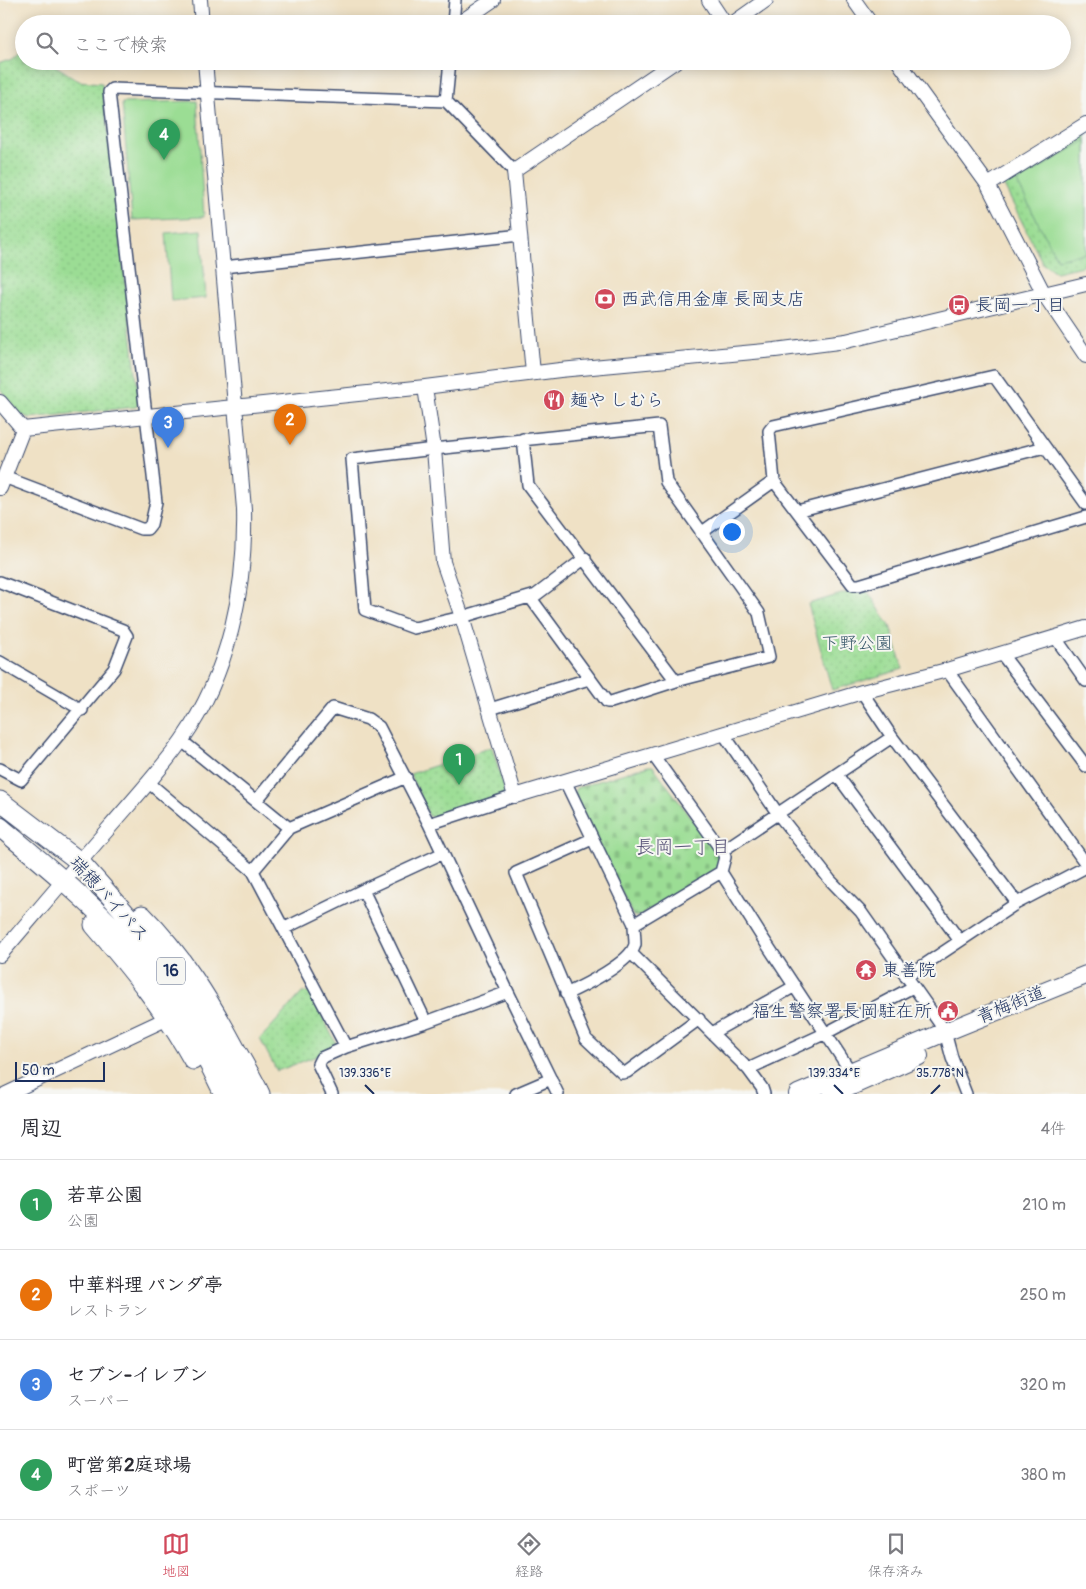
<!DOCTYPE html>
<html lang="ja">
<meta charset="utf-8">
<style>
body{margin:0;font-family:Pangolin,"Klee One",sans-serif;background:#f7f7f7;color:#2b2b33}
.scale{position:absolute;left:15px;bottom:12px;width:90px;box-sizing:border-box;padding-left:5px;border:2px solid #1b2f5e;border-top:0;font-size:14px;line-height:18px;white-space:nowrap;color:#1b2f5e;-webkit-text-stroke:4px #f6f6f2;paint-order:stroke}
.you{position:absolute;left:731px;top:531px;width:18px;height:18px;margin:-12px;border:4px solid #fff;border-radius:50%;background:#1a73e8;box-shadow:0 0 0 8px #1a73e833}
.badge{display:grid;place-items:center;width:32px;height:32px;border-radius:50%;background:#d1495b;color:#fff;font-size:16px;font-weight:700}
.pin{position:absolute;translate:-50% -41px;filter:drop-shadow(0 1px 2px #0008)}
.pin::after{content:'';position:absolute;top:26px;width:18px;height:15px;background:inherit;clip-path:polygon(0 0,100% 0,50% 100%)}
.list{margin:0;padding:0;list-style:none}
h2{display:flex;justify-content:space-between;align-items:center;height:65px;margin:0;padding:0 20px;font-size:21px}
h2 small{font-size:16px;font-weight:400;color:#7c7c81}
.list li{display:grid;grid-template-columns:32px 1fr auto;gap:15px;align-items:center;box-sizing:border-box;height:90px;padding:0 20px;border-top:1px solid #e1e1e2}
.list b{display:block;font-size:19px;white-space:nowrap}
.list p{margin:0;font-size:16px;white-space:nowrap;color:#7c7c81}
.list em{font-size:16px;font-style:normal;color:#7c7c81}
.icon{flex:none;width:28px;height:28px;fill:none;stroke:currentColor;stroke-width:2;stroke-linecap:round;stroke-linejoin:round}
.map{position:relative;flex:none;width:1086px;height:1094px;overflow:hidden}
.search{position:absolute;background:#fff;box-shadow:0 2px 12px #0003;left:15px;right:15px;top:15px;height:55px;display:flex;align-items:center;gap:12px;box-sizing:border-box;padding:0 18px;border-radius:28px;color:#7c7c81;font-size:19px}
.sheet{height:425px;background:#fff}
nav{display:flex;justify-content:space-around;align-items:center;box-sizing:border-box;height:70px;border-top:1px solid #e1e1e2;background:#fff;font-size:14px;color:#7c7c81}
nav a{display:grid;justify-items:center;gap:2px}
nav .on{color:#d1495b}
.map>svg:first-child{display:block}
.cemetery{fill:url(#cemetery-stones);stroke:#5b8679}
.park{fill:url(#park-dots);stroke:#5b8679}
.pitch{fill:#9bdd94;stroke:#5b8679}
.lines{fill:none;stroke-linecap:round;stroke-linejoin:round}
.minor-casing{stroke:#3b4a6d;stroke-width:14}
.tertiary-casing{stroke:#3b4a6d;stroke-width:16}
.primary-casing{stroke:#3b4a6d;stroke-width:20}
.trunk-casing{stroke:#3b4a6d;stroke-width:21}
.minor{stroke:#fff;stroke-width:11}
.tertiary{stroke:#fff;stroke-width:14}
.primary{stroke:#fff;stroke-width:18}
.trunk{stroke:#fff;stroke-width:19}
.ticks{fill:none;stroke:#1b2f5e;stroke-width:2}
.labels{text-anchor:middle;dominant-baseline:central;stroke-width:4;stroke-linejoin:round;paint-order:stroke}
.shield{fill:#f6f6f2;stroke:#5d6b8a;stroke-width:1}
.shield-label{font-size:16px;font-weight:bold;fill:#1b2f5e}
.poi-label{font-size:18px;fill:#1b2f5e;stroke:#f6f6f2;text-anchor:start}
.park-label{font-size:18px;fill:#3b5a6c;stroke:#f6f6f2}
.street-label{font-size:18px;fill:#1b2f5e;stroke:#f6f6f2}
.neighbourhood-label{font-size:19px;fill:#5a557a;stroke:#f6f6f2}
.ticks-label{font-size:12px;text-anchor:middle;fill:#1b2f5e;stroke:#f6f6f2;stroke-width:4;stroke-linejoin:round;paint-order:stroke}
</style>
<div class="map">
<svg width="1086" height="1094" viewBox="0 0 1086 1094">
<defs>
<pattern id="cemetery-stones" width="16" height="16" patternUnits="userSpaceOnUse" patternTransform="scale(1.25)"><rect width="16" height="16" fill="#9bdd94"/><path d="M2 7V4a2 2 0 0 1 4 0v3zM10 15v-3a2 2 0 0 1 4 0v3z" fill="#85be82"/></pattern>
<pattern id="park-dots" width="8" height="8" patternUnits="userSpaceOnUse" patternTransform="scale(1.25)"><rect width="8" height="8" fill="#9bdd94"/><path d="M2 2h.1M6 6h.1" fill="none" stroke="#85be82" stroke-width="1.8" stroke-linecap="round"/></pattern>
</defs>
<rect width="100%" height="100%" fill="#f6f6f2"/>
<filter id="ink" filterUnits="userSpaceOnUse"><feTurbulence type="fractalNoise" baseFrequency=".02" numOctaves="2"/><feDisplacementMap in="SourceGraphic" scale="10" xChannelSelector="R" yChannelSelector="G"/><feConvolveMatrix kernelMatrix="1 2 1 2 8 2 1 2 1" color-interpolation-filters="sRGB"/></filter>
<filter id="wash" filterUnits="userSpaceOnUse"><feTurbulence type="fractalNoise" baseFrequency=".0096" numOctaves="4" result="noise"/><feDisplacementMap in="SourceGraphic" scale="20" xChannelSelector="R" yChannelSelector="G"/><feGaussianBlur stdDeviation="1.12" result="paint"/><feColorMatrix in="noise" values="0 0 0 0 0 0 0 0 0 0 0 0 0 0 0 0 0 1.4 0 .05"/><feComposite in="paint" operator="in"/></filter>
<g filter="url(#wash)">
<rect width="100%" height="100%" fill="#efe1c5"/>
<path class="cemetery" d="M648,766H653L721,859L720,866L638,917L633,916L574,793L576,788Z"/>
<path class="park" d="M24,46V61H48L79,81L102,83L137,382L139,403L136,407L30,418L21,415L0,389V63L14,58Z
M1086,132V265L1056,272L1043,264L1003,184Z
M865,587L890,626L903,669L832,690L808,604Z
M492,747L506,795L436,817L429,816L410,774Z
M310,991L338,1048L277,1071L260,1039L302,993Z"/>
<path class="pitch" d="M197,101L204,217L132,220L122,103Z
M1086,140V253L1057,259L1017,182Z
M201,230L206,298L171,301L166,233Z"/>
</g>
<g filter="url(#ink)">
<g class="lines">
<g class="minor-casing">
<path id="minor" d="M453,24L455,0
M446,101L450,61
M223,267L520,235
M523,439L528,485L676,681
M4,477L141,529H147L151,524L156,502L109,92L112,89L446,101L514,171
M1086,504L994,376L773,426L769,431L774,481L853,585H859L1086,517
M797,511L1045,447
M701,533L774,481
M0,582L123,630L127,636L114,669L21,780L0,769
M530,597L607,702H611L676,681L769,657L759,613L666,482L659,426L434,449L352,459L365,610L414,628L462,617L536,595L585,558
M1055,637L1086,681
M1001,653L1086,766
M0,662L82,710
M947,670L1086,864
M862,692L892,737L1017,903
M490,709L589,679
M723,733L778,814L830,880L861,912L938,1021L945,1032L952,1058L966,1094
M182,741L256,801L333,708L368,719L379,727L429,824L508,992L558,1094
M653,755L722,851
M837,775L960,941
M565,781L634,924C634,930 635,938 635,944C632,962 583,986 566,994
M148,782L253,871L346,1047
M256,801L289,828L406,777
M429,824L515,796
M592,839L516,873L586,1039L622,1073L627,1072L699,1019
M253,871L289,828
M721,872L762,937L851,1072
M363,890L426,1022
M634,924L721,872L725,857L722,851L892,737
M285,928L363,890L443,853
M631,953L748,1069L762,1088L764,1094
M906,977L1017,903L1086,867
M712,1033L795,986
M748,1069L826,1033L913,987
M332,1094L318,1064L321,1058L346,1047L426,1022L508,992
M516,1094L551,1079"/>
</g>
<g class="tertiary-casing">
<path id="tertiary" d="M200,0L202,24
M709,0L725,24
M854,0L871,24
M458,24L493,0
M732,24L766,0
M898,61L988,185L1044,294L1086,356
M988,185L1086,124
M533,373L514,171L676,61
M425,387L434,449L443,562L462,617L515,796L862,692L947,670L1086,628
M0,402L23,429
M23,429L425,387L560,370L775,350L846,341L1086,284
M0,488L23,429
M0,955C36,913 72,870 109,828C133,800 161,770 182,740C229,673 246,590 244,509L205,61
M6,1094L166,1019"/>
</g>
<g class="primary-casing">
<path id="primary" d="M798,1094L945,1032L1086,975
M833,1094L919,1056"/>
</g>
<g class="trunk-casing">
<path id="trunk" d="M0,801L80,862L142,932L167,965L189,997L216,1043L242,1094
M0,827C43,863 87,899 125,940C167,985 198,1039 224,1094
M142,915C181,954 210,1001 236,1050C244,1064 253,1079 260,1094
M94,925C130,967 166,1011 193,1060"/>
</g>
<use href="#minor" class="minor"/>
<use href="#tertiary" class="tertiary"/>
<use href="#primary" class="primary"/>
<use href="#trunk" class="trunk"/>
</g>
</g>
<path class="ticks" d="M365,1085L374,1094M834,1085L843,1094M931,1094L940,1085"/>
<defs>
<g id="bank-disc" transform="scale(1.125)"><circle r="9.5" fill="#d1495b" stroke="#f6f6f2"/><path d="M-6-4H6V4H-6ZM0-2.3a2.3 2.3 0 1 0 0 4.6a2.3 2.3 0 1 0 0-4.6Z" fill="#fff"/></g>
<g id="bus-disc" transform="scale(1.125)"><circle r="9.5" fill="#d1495b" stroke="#f6f6f2"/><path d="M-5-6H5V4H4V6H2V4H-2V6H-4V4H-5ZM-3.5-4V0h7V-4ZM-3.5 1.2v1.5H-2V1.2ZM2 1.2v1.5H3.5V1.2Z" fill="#fff"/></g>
<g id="restaurant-disc" transform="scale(1.125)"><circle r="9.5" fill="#d1495b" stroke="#f6f6f2"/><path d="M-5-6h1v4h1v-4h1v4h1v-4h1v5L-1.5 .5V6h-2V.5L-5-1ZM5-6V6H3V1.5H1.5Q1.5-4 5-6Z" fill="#fff"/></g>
<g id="temple-disc" transform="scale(1.125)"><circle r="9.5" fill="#d1495b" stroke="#f6f6f2"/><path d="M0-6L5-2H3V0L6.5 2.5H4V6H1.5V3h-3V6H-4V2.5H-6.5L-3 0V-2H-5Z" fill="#fff"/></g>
<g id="civic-disc" transform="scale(1.125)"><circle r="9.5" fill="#d1495b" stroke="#f6f6f2"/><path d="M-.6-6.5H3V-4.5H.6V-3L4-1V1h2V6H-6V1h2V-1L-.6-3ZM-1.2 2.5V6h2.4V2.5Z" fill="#fff"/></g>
</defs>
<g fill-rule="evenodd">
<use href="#bank-disc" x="605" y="299"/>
<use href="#bus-disc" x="959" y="305"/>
<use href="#restaurant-disc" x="554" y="400"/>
<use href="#temple-disc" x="866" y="970"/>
<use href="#civic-disc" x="948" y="1011"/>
</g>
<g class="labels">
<rect class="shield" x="157" y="957.5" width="28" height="27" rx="4"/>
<g class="shield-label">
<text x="171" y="971">16</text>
</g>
<g class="poi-label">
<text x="621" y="299">西武信用金庫 長岡支店</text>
<text x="975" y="305">長岡一丁目</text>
<text x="570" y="400">麺や しむら</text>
<text x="882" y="970">東善院</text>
<text x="932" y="1011" text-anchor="end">福生警察署長岡駐在所</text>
</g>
<g class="park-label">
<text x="857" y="643">下野公園</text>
</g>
<g class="street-label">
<text transform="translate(109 899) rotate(48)">瑞穂バイパス</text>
<text transform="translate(1011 1005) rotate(-22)">青梅街道</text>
</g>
<g class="neighbourhood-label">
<text x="683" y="847">長岡一丁目</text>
</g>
</g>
<g class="ticks-label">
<text x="940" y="1077">35.778°N</text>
<text x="365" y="1077">139.336°E</text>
<text x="834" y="1077">139.334°E</text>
</g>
</svg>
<div class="scale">50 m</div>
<div class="you"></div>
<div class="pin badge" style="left:459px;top:785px;background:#2e9e5b">1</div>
<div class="pin badge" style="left:290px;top:445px;background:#e8710a">2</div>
<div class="pin badge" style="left:168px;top:448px;background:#3f7fe0">3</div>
<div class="pin badge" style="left:164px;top:160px;background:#2e9e5b">4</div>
<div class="search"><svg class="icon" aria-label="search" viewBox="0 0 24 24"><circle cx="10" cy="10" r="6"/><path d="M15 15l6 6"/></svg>ここで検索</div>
</div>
<section class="sheet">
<h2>周辺<small>4件</small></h2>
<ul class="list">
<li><span class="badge" style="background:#2e9e5b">1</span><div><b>若草公園</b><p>公園</p></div><em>210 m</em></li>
<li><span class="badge" style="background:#e8710a">2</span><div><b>中華料理 パンダ亭</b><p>レストラン</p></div><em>250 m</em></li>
<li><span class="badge" style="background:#3f7fe0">3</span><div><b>セブン-イレブン</b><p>スーパー</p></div><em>320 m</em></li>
<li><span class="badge" style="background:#2e9e5b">4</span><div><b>町営第2庭球場</b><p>スポーツ</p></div><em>380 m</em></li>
</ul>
</section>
<nav>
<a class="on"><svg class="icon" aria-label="map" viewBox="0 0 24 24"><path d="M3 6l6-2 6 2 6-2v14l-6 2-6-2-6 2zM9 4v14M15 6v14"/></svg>地図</a>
<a><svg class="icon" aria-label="directions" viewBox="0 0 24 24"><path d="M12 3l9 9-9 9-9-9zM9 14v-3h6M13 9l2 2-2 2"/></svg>経路</a>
<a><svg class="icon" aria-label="saved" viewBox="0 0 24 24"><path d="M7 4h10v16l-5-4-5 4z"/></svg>保存済み</a>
</nav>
